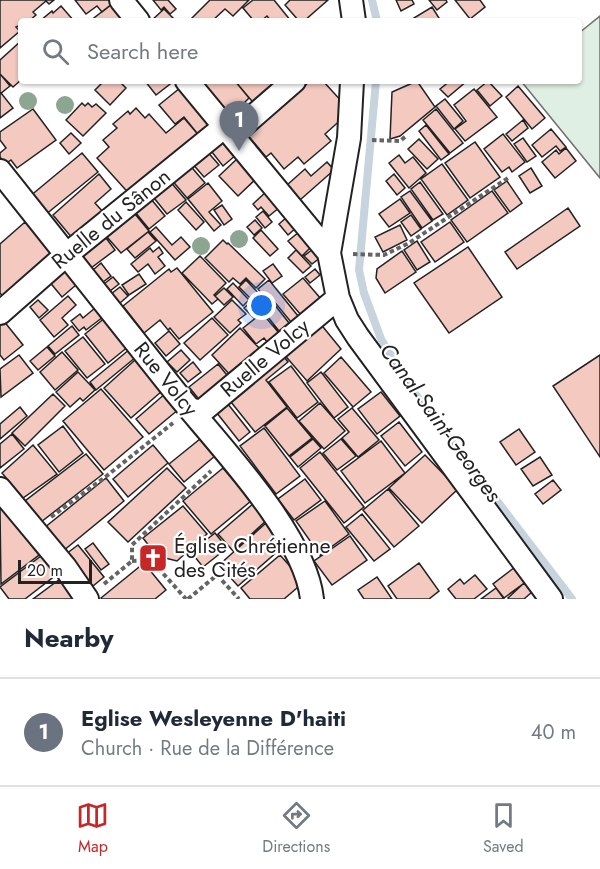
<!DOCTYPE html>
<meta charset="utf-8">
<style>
body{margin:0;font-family:Jost,sans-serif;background:#f6f6f7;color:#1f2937}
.scale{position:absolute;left:18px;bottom:15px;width:74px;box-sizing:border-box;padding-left:6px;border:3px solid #222;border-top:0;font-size:16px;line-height:21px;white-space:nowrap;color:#222;-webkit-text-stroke:4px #fff;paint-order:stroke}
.you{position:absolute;left:262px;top:306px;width:21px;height:21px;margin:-15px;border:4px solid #fff;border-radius:50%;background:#1a73e8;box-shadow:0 0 0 9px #1a73e833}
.badge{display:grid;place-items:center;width:39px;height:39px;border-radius:50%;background:#c62828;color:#fff;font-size:20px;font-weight:700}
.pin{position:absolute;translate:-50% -50px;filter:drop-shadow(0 2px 3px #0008)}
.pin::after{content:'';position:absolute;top:32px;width:21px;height:18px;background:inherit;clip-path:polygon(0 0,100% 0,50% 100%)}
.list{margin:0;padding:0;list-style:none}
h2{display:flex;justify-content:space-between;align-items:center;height:78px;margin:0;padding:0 24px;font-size:26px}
h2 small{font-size:20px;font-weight:400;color:#747a83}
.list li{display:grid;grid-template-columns:39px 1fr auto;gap:18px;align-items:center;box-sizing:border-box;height:108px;padding:0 24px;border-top:2px solid #e0e1e3}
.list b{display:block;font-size:22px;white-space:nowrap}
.list p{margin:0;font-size:20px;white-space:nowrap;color:#747a83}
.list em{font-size:20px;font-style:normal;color:#747a83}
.icon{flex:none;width:33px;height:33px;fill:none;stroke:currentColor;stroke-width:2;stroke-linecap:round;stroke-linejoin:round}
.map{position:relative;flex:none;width:600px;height:599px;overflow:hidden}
.search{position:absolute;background:#fff;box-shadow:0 2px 4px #0004;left:18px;right:18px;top:18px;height:66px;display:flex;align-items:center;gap:15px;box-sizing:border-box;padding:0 21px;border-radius:6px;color:#747a83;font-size:22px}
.sheet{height:186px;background:#fff}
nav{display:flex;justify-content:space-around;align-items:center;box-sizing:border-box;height:84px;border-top:2px solid #e0e1e3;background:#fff;font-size:16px;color:#747a83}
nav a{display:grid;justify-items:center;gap:3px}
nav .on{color:#c62828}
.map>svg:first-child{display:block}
.green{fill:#e0efe3;stroke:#6f6f6f;stroke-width:1.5}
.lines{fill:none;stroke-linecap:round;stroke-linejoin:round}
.stream{stroke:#c7d3dd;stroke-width:8}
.building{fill:#f3c9c0;stroke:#222;stroke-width:1.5}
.street-casing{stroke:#222;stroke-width:26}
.path{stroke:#646464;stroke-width:4;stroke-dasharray:4.5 3;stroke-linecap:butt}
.street{stroke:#fff;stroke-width:22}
.tree{fill:#8da692}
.labels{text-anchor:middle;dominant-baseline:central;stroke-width:4.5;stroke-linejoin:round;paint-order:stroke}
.street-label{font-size:21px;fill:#222;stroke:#fff}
.poi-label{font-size:21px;fill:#222;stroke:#fff;text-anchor:start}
.water-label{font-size:22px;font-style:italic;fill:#222;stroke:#fff}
</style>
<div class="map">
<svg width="600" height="599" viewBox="0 0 600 599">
<rect width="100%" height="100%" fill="#fff"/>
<path class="green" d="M600,16V178L521,81H579V33Z"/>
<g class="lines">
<path class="stream" d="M372,0L377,21
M376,81L359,270L364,293L381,339L410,387L572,599"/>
</g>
<path class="building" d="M0,0H54L49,4L46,1L33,12L36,15L29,21H21V25L16,27L20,31L0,48Z
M75,0H109L112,4L102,12L97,6L86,14Z
M153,0H168L176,9L170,14L164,7L161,10Z
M210,0H249L233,16L225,9L212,21H189Z
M253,0H274L291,21H271L267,16L261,21H254L243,8Z
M290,0H328L304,21H299L285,5Z
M396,0H412L414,4L401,11Z
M429,0H446L447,2L437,10Z
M455,0H480L485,7L470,19Z
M112,4L130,21H90Z
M61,6L74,21H40L52,11L53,13Z
M432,7L439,18L434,21H409Z
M164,9L176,21H151Z
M21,41V80L13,87L0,74V60Z
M1,75L10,86L0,94V75Z
M104,81H119L126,88L110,105L95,90Z
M145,81H174L156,95Z
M201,81H235L249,98L241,106L247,113L235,122Z
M235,81H286L256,106Z
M310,81H323L344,104V117L325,134L331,141L304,164L298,157L284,169L271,153L266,157L245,132L257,122L260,126Z
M417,81L435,107L400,136L390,139L392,92Z
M450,81H467L448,97L440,89Z
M488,81L502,96L490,106L477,90Z
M518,86L545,118L532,129L506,97Z
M180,88L217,125L201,138L184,117L175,124L159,105Z
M474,89L497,117L465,141L455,129L466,121L454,105Z
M1,93L13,108L0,118V94Z
M445,99L463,121L454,129L436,106Z
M82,103L85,106L88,103L92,107L96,104L106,113L83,136L66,120Z
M136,108L145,118L149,114L166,133L184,118L201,138L133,198L97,158L109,147L103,140L117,128L113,124L128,111L130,114Z
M33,109L56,140L17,168L11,160L5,164L0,157V153L6,148L0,140V132Z
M436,109L463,143L450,153L423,120Z
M523,120L528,128L512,141L506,134Z
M426,125L449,154L441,160L419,131Z
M551,129L566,147L560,151L556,146L542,157L532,145Z
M71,133L81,143L69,154L60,143Z
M503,134L525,162L512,172L509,167L502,172L484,149Z
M221,136L236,155L223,166L208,147Z
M523,138L536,156L527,162L514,144Z
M419,139L438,159L427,169L408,149Z
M475,142L500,177L470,198L445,163Z
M566,148L576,161L555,178L542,162L556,150L559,154Z
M206,150L219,165L204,177L191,162Z
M82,153L98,172L45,215L29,197Z
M399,155L405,163L413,157L426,173L409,188L389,163Z
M239,157L258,177L238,196L219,176Z
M327,162L334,170L300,200L287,185L305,169L311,176Z
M188,163L205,183L187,198L170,178Z
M442,164L468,200L447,215L421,179Z
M531,168L542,186L530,193L519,176Z
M99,174L111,189L95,203L104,213L73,239L53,215Z
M394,174L405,188L397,195L386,181Z
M168,179L186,200L167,214L150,193Z
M507,181L522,203L510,212L494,190Z
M420,182L443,214L433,220L411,189Z
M208,183L222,201L209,212L221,225L214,231L188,199Z
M267,191L280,207L269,216L261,207L258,210L253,204Z
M410,191L432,221L422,228L401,197Z
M492,191L508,213L467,242L451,220Z
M151,199L165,216L149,229L135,212Z
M400,199L410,213L389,227L379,214Z
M186,202L204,222L196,230L178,210Z
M222,205L232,219L224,225L214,210Z
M568,208L580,226L517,269L505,252Z
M263,211L272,222L265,228L256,217Z
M135,214L149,231L121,253L107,237Z
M411,215L421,229L411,236L401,222Z
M287,217L297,227L288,235L279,224Z
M255,220L262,228L254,235L247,227Z
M25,222L53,254L3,297L0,293V244Z
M450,222L464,242L435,262L421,242Z
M400,225L407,240L383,252L375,237Z
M156,227L172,245L181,237L190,247L175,260L150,232Z
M261,230L278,249L270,256L253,238Z
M148,232L156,241L135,258L127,249Z
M299,232L312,246L302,256L288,241Z
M106,238L115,250L91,268L83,256Z
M223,240L227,244L228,243L265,279L256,288L246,278L240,284L233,278L229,282L205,258Z
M417,241L430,262L417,270L404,250Z
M159,247L163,253L158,257L165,266L155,274L148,264L138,272L131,264L150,248L153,252Z
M468,247L502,297L449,333L414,283Z
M313,249L321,257L312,264L304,256Z
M296,250L311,266L303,273L288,258Z
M402,251L416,272L385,293L376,278L377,269Z
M200,256L226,283L214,295L218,299L212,304L182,273Z
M101,263L111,276L103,282L93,270Z
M273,264L282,276L272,283L263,271Z
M63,268L76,285L62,297L48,280Z
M177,268L213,312L179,339L170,328L168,330L160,320L144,333L123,306L169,269L171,272Z
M315,269L320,275L310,283L305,277Z
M139,274L146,284L129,295L122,285Z
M113,277L119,284L110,291L104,284Z
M303,278L321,299L301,315L283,294Z
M246,280L263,298L256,304L239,287Z
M269,280L298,316L291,322L268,294L264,297L258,289Z
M233,283L249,300L243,306L227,289Z
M120,287L128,296L120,303L111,294Z
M224,288L233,297L224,305L215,296Z
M68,296L76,305L62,318L68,325L54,337L40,320Z
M38,300L48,310L39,318L30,307Z
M232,300L246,314L238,320L241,323L230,333L214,317Z
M252,301L261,311L254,318L244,308Z
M274,304L289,323L279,331L264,312Z
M95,308L103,317L86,330L84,327L79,331L71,321L80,314L83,318Z
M262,313L279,333L267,342L264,338L256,344L243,328Z
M106,317L129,346L108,363L85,334Z
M212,318L228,335L200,360L184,343Z
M3,320L23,345L4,360L0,355V323Z
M319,322L341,349L307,381L282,352Z
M72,326L79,335L55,354L48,346Z
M240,328L260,349L231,376L212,355Z
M169,331L180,344L166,356L155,343Z
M83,337L105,364L87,378L65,351Z
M47,347L55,356L38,370L30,361Z
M130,349L136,357L96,390L90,382Z
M181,350L190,360L177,372L167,362Z
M62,352L78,370L55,390L40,372Z
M281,353L288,362L266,380L287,407L255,432L227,397Z
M19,355L33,373L1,397L0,369Z
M600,355V457L553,386Z
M341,357L371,392L353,407L324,373Z
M135,360L162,391L131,418L104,388Z
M193,362L201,372L188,382L180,373Z
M218,364L231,380L202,403L189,387Z
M291,366L318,402L297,418L269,382Z
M78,372L95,390L83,401L80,398L70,407L56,392Z
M321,372L348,407L334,418L307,383Z
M101,389L143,437L104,470L63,421Z
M381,392L400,416L377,434L358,409Z
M166,393L179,409L149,434L136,419Z
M53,394L65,406L25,446L12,433Z
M224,399L250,432L239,441L213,408Z
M320,403L345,431L324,449L299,421Z
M20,407L27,416L0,439V424Z
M287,408L312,438L289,456L265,426Z
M352,408L379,440L358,457L342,438L349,432L338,419Z
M399,422L422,452L405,466L381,436Z
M63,426L83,453L59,472L38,445Z
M264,428L300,476L276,494L240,446Z
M519,429L535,452L516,465L500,442Z
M12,434L24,449L0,468V444Z
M200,439L215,456L184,482L169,464Z
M313,439L321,448L298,467L290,457Z
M341,439L356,456L337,470L323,453Z
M381,441L405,473L365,503L341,471Z
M33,445L57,474L23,498L2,473Z
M153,445L168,463L128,497L113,479Z
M320,452L364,507L344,523L300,468Z
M86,454L103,474L41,522L25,501Z
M425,455L458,489L422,523L389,488Z
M540,457L552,475L533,486L521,469Z
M167,468L186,488L128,542L108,522Z
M223,468L251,501L211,534L183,501Z
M106,478L124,501L63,551L44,528Z
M305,479L321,500L294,520L278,499Z
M553,480L561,490L543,504L535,494Z
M388,489L419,526L394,547L363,510Z
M325,501L349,534L320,555L296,521Z
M254,503L268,519L233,551L218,534Z
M183,506L207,534L177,561L157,556L143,538Z
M3,508L39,555L1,584L0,510Z
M362,514L390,549L374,561L346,527Z
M266,523L285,545L238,586L219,565Z
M215,533L227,548L203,567L191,552Z
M350,536L367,560L332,585L314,561Z
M93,543L109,564L101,570L85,549Z
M78,545L104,577L93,586L66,554Z
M280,555L304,582L284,599H250L241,588Z
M41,556L56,575L25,599H9L0,587Z
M144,563L166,590L155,599H102L101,598Z
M419,563L439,591L429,599H397L388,586Z
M515,567L527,581L504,598L493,584Z
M475,575L487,589L474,599H456L448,589L460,579L464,584Z
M377,577L392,599H364L358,590Z
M60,579L74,599H33Z
M524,583L532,592L524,599H509L508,598Z
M496,588L504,599H481Z"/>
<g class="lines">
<g class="street-casing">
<path id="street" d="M121,0L138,21
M351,0L354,21
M187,81L329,253
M352,81L349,138L329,253L338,298L347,320L358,337L551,599
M232,135L294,81
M0,171C57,243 115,316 173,389C214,440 305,533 312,599
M0,313L66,255L224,127
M190,409L201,412L338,298
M0,489L65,567L87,599"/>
</g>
<path class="path" d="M372,140L400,141L406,136
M353,254L384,255L409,243L508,178
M51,517L104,478L173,423
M132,561L151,560L186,599
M104,584L132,561V545L211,471
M188,599L217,575L239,599"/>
<use href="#street" class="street"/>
</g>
<g class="tree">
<circle cx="28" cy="101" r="9"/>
<circle cx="65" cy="105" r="9"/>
<circle cx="239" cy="239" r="9"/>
<circle cx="201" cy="246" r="9"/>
</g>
<defs>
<g id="church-square" transform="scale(1.5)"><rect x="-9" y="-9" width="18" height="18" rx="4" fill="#c62828" stroke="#fff"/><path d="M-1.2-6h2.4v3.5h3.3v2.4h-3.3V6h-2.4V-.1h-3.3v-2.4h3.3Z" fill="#fff"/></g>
</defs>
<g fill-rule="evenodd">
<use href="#church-square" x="153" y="558"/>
</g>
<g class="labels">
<g class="street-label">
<text transform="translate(111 219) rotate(-39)">Ruelle du Sânon</text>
<text transform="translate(265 358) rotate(-40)">Ruelle Volcy</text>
<text transform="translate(166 379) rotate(51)">Rue Volcy</text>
</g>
<g class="poi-label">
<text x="174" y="546">Église Chrétienne<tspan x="174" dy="24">des Cités</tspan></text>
</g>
<g class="water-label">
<text transform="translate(441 422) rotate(54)">Canal Saint-Georges</text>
</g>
</g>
</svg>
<div class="scale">20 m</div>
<div class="you"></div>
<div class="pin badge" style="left:239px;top:151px;background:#6b7280">1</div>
<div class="search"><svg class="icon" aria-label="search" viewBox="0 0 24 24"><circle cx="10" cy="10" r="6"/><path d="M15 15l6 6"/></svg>Search here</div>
</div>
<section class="sheet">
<h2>Nearby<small></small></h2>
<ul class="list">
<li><span class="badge" style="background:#6b7280">1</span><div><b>Eglise Wesleyenne D'haiti</b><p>Church · Rue de la Différence</p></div><em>40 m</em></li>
</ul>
</section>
<nav>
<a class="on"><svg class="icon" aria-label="map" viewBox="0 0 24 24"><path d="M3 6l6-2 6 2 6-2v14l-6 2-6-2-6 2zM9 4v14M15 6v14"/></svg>Map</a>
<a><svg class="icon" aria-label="directions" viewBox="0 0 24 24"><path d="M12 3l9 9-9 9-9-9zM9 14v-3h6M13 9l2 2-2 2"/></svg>Directions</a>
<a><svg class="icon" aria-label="saved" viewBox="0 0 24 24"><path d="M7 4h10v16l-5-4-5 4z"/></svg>Saved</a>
</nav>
